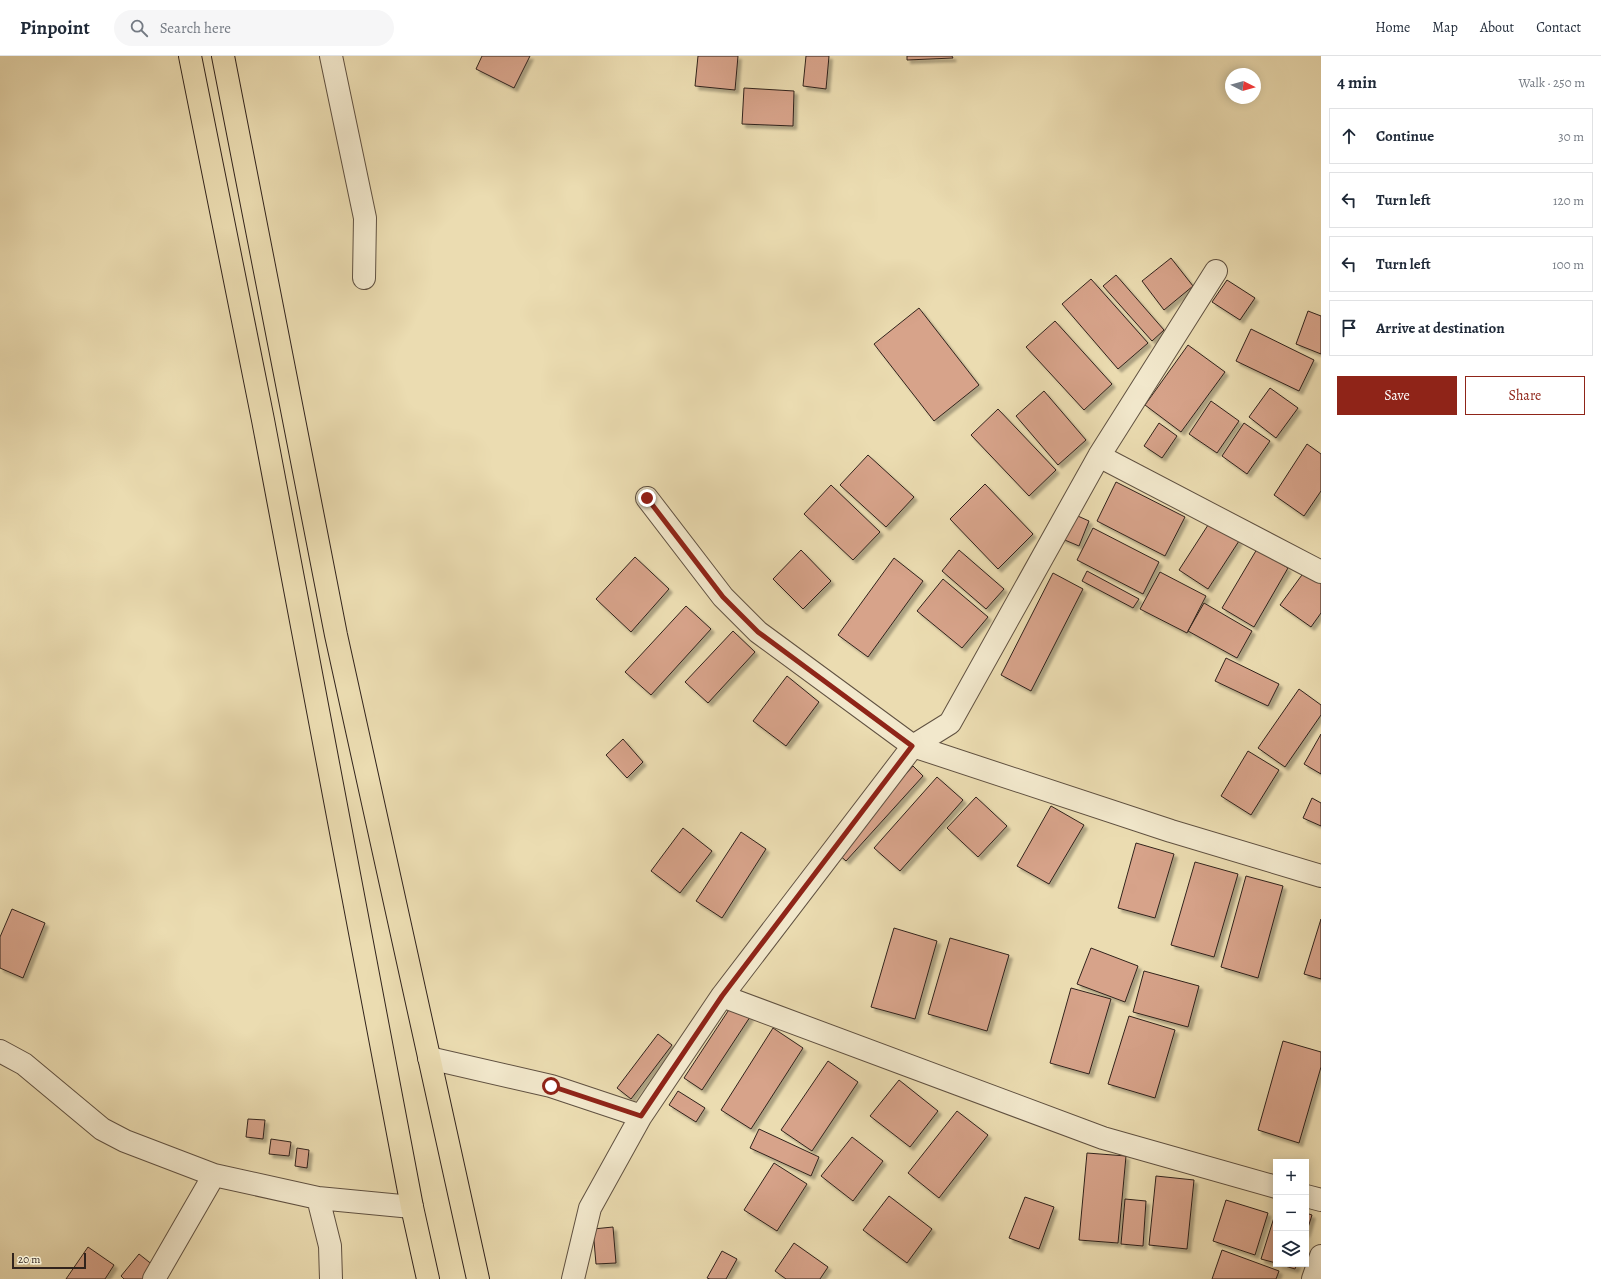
<!DOCTYPE html>
<meta charset="utf-8">
<style>
body{margin:0;font-family:Alegreya,serif;background:#f6f6f7;color:#1f2937}
.controls{position:absolute;right:12px;bottom:12px;display:grid;overflow:hidden;border-radius:0px;box-shadow:0 2px 10px #0003}
.controls button{width:36px;height:36px;display:grid;place-items:center;padding:0;border:0;border-bottom:1px solid #e0e1e3;background:#fff;color:#1f2937;font:20px sans-serif}
.compass{position:absolute;left:1225px;top:12px;width:36px;height:36px;border-radius:50%;background:#fff;box-shadow:0 2px 10px #0003;rotate:96deg}
.scale{position:absolute;left:12px;bottom:10px;width:74px;box-sizing:border-box;padding-left:4px;border:2px solid #31231c;border-top:0;font-size:11px;line-height:14px;white-space:nowrap;color:#31231c;-webkit-text-stroke:3px #f2e8cc;paint-order:stroke}
.stop{position:absolute;width:12px;height:12px;margin:-9px;border:3px solid #8f2418;border-radius:50%;background:#fff}
.stop.end{background:#8f2418;border-color:#fff;box-shadow:0 1px 4px #0008}
.list{margin:0;padding:0;list-style:none}
h2{display:flex;justify-content:space-between;align-items:center;height:52px;margin:0;padding:0 16px;font-size:17px}
h2 small{font-size:13px;font-weight:400;color:#747a83}
.list li{display:grid;grid-template-columns:26px 1fr auto;gap:12px;align-items:center;box-sizing:border-box;height:56px;margin:0 8px 8px;padding:0 8px;border:1px solid #e0e1e3;border-radius:0px}
.list b{display:block;font-size:15px;white-space:nowrap}
.list em{font-size:13px;font-style:normal;color:#747a83}
.actions{display:flex;gap:8px;padding:12px 16px}
.actions a{flex:1;padding:9px 0;border:1px solid #8f2418;border-radius:0px;text-align:center;font-size:14px;color:#8f2418}
.actions .main{background:#8f2418;color:#fff}
.icon{flex:none;width:22px;height:22px;fill:none;stroke:currentColor;stroke-width:2;stroke-linecap:round;stroke-linejoin:round}
.map{position:relative;flex:none;width:1321px;height:1223px;overflow:hidden}
header{display:flex;align-items:center;gap:24px;box-sizing:border-box;height:56px;padding:0 20px;background:#fff;border-bottom:1px solid #e0e1e3}
header strong{font-size:19px}
nav{display:flex;gap:22px;margin-inline-start:auto;font-size:14px}
.search{width:280px;height:36px;background:#f6f6f7;display:flex;align-items:center;gap:10px;box-sizing:border-box;padding:0 14px;border-radius:22px;color:#747a83;font-size:15px}
main{display:flex}
aside{flex:1;background:#fff}
.map>svg:first-child{display:block}
.building{fill:#d7a38a;stroke:#31231c;filter:url(#shadow)}
.lines{fill:none;stroke-linecap:round;stroke-linejoin:round}
.minor-casing{stroke:#605141;stroke-width:24}
.highway-casing{stroke:#31231c;stroke-width:24}
.minor{stroke:#f2e8cc;stroke-width:22}
.highway{stroke:#ebdcb1;stroke-width:22}
.route{stroke:#8f2418;stroke-width:5}
</style>
<header>
<strong>Pinpoint</strong>
<div class="search"><svg class="icon" aria-label="search" viewBox="0 0 24 24"><circle cx="10" cy="10" r="6"/><path d="M15 15l6 6"/></svg>Search here</div>
<nav><a>Home</a><a>Map</a><a>About</a><a>Contact</a></nav>
</header>
<main>
<div class="map">
<svg width="1321" height="1223" viewBox="0 0 1321 1223">
<defs>
<filter id="shadow"><feDropShadow dx="3.5" dy="3.5" stdDeviation="1" flood-color="#0004"/></filter>
</defs>
<rect width="100%" height="100%" fill="#ebdcb1"/>
<filter id="stains"><feTurbulence type="fractalNoise" baseFrequency=".005" numOctaves="4"/><feColorMatrix values="0 0 0 0 .2 0 0 0 0 .09 0 0 0 0 .02 0 0 0 .5 -.17"/></filter>
<radialGradient id="worn" r=".72"><stop offset=".6" stop-color="#630" stop-opacity="0"/><stop offset="1" stop-color="#630" stop-opacity=".3"/></radialGradient>
<path class="building" d="M482,0H530L514,32L476,13Z
M698,0H738L735,34L695,30Z
M806,0H829L826,33L803,30Z
M907,0H952L953,2L907,4Z
M744,32L794,35L793,70L742,68Z
M1171,202L1193,230L1164,254L1142,225Z
M1116,219L1164,274L1152,285L1103,230Z
M1091,223L1148,287L1118,313L1062,248Z
M1227,224L1255,242L1240,264L1212,246Z
M919,252L979,329L934,365L874,288Z
M1308,255L1321,260V298L1296,288Z
M1055,265L1112,328L1084,354L1026,291Z
M1251,273L1314,304L1299,335L1236,305Z
M1188,289L1225,316L1181,376L1145,349Z
M1270,332L1298,352L1276,382L1249,361Z
M1044,335L1086,384L1058,409L1016,360Z
M1211,345L1239,365L1217,397L1189,378Z
M998,353L1056,414L1029,440L971,379Z
M1159,367L1177,380L1162,402L1144,390Z
M1244,367L1270,385L1247,418L1222,400Z
M1307,388L1321,398V435L1304,460L1274,439Z
M868,399L914,441L886,471L840,429Z
M1116,426L1185,461L1165,500L1097,465Z
M985,428L1033,478L998,513L950,463Z
M831,429L880,476L853,504L804,458Z
M1071,457L1089,465L1079,490L1060,482Z
M1210,466L1239,485L1208,533L1179,514Z
M1093,472L1159,506L1143,538L1077,504Z
M1257,493L1288,512L1254,571L1222,552Z
M801,494L831,525L803,553L773,523Z
M959,494L1004,533L986,553L942,515Z
M635,501L669,533L631,576L596,543Z
M894,502L923,525L868,601L838,579Z
M1307,512L1321,523V557L1311,571L1280,549Z
M1087,515L1139,543L1133,552L1082,525Z
M1160,516L1206,540L1187,577L1140,553Z
M1053,517L1083,533L1031,635L1001,619Z
M943,523L988,561L962,592L917,555Z
M1204,547L1252,575L1237,602L1188,575Z
M686,550L711,573L651,639L625,616Z
M733,575L755,596L708,647L685,626Z
M1226,602L1279,628L1268,650L1215,625Z
M787,620L819,646L786,690L753,665Z
M1299,633L1321,649V659L1285,711L1258,692Z
M1321,678V718L1304,708Z
M623,683L643,706L627,722L606,699Z
M1248,695L1279,714L1251,759L1221,740Z
M913,710L923,720L846,805L836,796Z
M937,721L963,744L900,815L874,792Z
M976,741L1007,770L978,801L947,772Z
M1312,742L1321,747V770L1303,762Z
M1051,750L1084,769L1049,828L1017,810Z
M683,772L712,795L680,837L651,815Z
M741,776L766,793L722,862L696,845Z
M1136,787L1174,798L1155,862L1118,852Z
M1195,806L1238,818L1214,901L1171,889Z
M1246,820L1283,830L1258,922L1221,911Z
M12,853L45,867L23,922L0,912V881Z
M1321,863V923L1304,918Z
M894,872L937,885L915,963L871,951Z
M950,882L1009,899L987,975L928,958Z
M1091,892L1138,910L1125,946L1077,928Z
M1144,915L1199,930L1188,971L1133,956Z
M1071,932L1111,943L1089,1018L1050,1007Z
M734,946L752,958L702,1034L684,1022Z
M1129,960L1175,974L1155,1042L1108,1028Z
M773,972L803,992L751,1073L721,1054Z
M658,978L672,989L631,1043L617,1032Z
M1283,985L1321,996V1011L1299,1087L1258,1074Z
M828,1005L858,1026L812,1095L781,1074Z
M899,1024L938,1055L910,1091L870,1060Z
M678,1035L705,1052L696,1066L669,1049Z
M957,1055L988,1079L939,1142L908,1117Z
M248,1063L265,1064L263,1083L246,1081Z
M759,1073L819,1101L811,1120L750,1092Z
M852,1081L883,1105L853,1145L821,1120Z
M271,1083L291,1086L289,1100L269,1098Z
M297,1092L309,1094L307,1112L295,1110Z
M1087,1097L1126,1100L1118,1187L1079,1184Z
M774,1107L807,1128L777,1175L744,1154Z
M1156,1120L1194,1124L1187,1193L1149,1189Z
M889,1140L932,1173L907,1207L863,1174Z
M1025,1141L1054,1151L1039,1193L1009,1182Z
M1125,1143L1146,1145L1143,1190L1121,1188Z
M1226,1144L1268,1157L1255,1199L1213,1185Z
M1276,1155V1207L1261,1203Z
M1306,1157L1312,1159L1306,1178Z
M613,1171L616,1207L596,1208L593,1173Z
M794,1187L828,1211L820,1223H786L775,1215Z
M88,1191L114,1209L105,1223H66Z
M1222,1194L1279,1215L1276,1223H1212Z
M722,1195L737,1203L726,1223H710L707,1222Z
M139,1198L154,1210L143,1223H124L121,1220Z
M1278,1208H1297L1295,1213Z"/>
<g class="lines">
<g class="minor-casing">
<path id="minor" d="M331,0L365,162L364,222
M1099,400L1321,516
M647,442L723,541L758,576L913,690L1171,775L1321,820
M722,940L1103,1082L1276,1131
M0,995L24,1008L102,1073L125,1085L214,1119L318,1142L412,1151
M429,1002L551,1030L641,1060
M1306,1140L1321,1144
M318,1142L330,1190L331,1223
M154,1223L214,1119
M573,1223L590,1152L641,1060L722,940L913,690L950,667L1099,400L1216,215
M1313,1223L1321,1200"/>
</g>
<g class="highway-casing">
<path id="highway" d="M190,0L263,364L412,1151L428,1223
M223,0L336,579L478,1223"/>
</g>
<use href="#minor" class="minor"/>
<use href="#highway" class="highway"/>
</g>
<g class="lines">
<path class="route" d="M551,1030L641,1060L722,940L912,690L758,576L723,541L647,442"/>
</g>
<rect width="100%" height="100%" filter="url(#stains)"/>
<rect width="100%" height="100%" fill="url(#worn)"/>
</svg>
<div class="controls">
<button>+</button>
<button>−</button>
<button><svg class="icon" aria-label="layers" viewBox="0 0 24 24"><path d="M12 4l9 5-9 5-9-5zM3 14l9 5 9-5"/></svg></button>
</div>
<svg class="compass" viewBox="-18 -18 36 36"><path d="M0-13l5 13h-10z" fill="#e53935"/><path d="M0 13l5-13h-10z" fill="#747a83"/></svg>
<div class="scale">20 m</div>
<div class="stop" style="left:551px;top:1030px"></div>
<div class="stop end" style="left:647px;top:442px"></div>
</div>
<aside>
<h2>4 min<small>Walk · 250 m</small></h2>
<ul class="list">
<li><svg class="icon" aria-label="ahead" viewBox="0 0 24 24"><path d="M12 20V5M6 11l6-6 6 6"/></svg><div><b>Continue</b></div><em>30 m</em></li>
<li><svg class="icon" aria-label="left" viewBox="0 0 24 24"><path d="M17 20v-9H6M10 6l-5 5 5 5"/></svg><div><b>Turn left</b></div><em>120 m</em></li>
<li><svg class="icon" aria-label="left" viewBox="0 0 24 24"><path d="M17 20v-9H6M10 6l-5 5 5 5"/></svg><div><b>Turn left</b></div><em>100 m</em></li>
<li><svg class="icon" aria-label="arrive" viewBox="0 0 24 24"><path d="M6 21V4h12l-3 4 3 4H6"/></svg><div><b>Arrive at destination</b></div></li>
</ul>
<div class="actions"><a class="main">Save</a><a>Share</a></div>
</aside>
</main>
